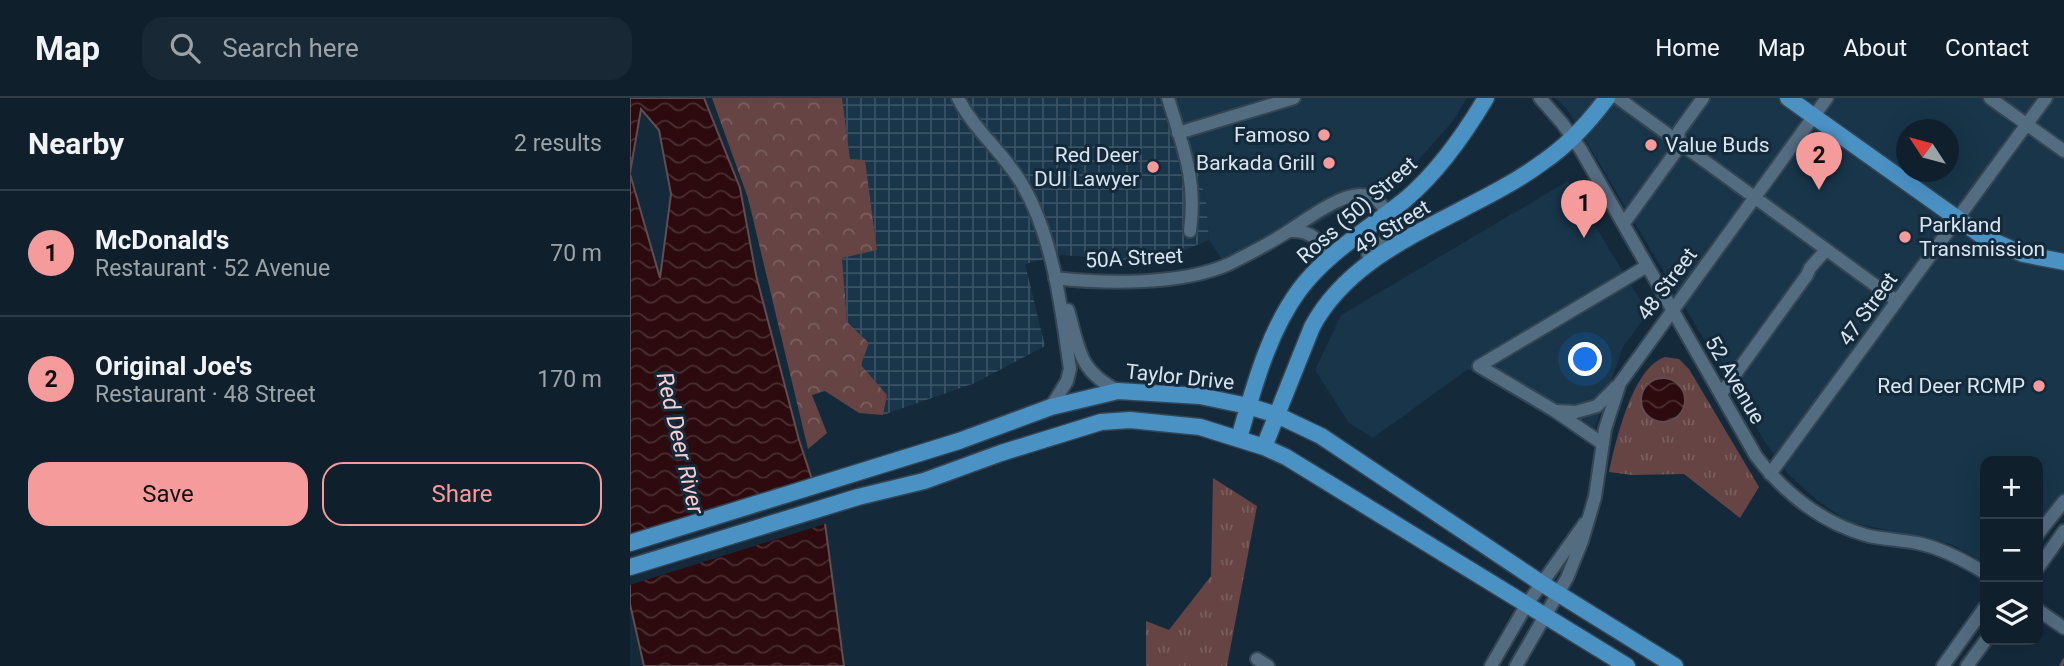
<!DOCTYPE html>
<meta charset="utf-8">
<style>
body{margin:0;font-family:Roboto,sans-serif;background:#182834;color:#f1f3f6}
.controls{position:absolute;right:21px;bottom:21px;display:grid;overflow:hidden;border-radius:14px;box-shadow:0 7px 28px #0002}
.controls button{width:63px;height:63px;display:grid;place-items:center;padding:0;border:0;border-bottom:2px solid #2f3e48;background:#0f202c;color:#f1f3f6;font:35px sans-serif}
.compass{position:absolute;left:1266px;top:21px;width:63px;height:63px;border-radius:50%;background:#0f202c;box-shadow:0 7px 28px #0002;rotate:306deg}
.you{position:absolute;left:956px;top:262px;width:24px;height:24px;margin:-18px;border:5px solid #fff;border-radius:50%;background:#1a73e8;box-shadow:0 0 0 10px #1a73e833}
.badge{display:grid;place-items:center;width:46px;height:46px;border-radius:50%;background:#f59b9c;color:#111;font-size:23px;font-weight:700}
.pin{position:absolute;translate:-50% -58px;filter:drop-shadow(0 2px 4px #0008)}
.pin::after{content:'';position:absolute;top:37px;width:24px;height:21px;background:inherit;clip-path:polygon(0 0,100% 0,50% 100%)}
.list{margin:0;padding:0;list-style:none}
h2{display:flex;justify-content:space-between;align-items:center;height:91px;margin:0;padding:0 28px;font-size:30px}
h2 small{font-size:23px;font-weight:400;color:#9ba3a9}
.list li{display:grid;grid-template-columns:46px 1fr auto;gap:21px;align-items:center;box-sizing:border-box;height:126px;padding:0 28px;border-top:2px solid #2f3e48}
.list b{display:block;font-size:26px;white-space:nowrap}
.list p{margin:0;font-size:23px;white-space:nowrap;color:#9ba3a9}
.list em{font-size:23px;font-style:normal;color:#9ba3a9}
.actions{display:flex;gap:14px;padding:21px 28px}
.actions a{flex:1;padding:16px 0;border:2px solid #f59b9c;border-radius:21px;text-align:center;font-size:24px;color:#f59b9c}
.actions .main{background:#f59b9c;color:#111}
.icon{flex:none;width:38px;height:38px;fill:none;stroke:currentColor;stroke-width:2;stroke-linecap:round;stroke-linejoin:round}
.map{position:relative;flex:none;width:1434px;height:568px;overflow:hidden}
header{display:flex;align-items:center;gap:42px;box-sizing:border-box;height:98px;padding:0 35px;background:#0f202c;border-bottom:2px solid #2f3e48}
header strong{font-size:33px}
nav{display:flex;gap:38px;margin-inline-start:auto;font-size:24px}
.search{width:490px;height:63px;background:#182834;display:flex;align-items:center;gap:18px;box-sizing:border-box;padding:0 24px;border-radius:21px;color:#9ba3a9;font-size:26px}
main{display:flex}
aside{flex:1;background:#0f202c}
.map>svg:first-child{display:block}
.built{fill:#183549;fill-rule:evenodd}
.industrial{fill:url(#industrial-grid)}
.forest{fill:url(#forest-crowns)}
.park{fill:url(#park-tufts)}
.water{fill:url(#water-waves);stroke:#604c51;stroke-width:2}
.pier{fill:#142a3b}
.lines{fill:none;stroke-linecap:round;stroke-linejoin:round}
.stream{stroke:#604c51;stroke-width:3.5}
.minor-casing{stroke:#344553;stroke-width:16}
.major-casing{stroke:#344553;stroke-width:19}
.minor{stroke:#546c80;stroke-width:12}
.major{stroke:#4a91c4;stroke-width:16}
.poi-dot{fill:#f59b9c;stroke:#142a3b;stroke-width:2.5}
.labels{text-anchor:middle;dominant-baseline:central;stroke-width:6;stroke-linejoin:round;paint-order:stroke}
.poi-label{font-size:21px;fill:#d8e5f0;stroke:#142a3b;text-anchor:end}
.street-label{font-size:21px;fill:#d8e5f0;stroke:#142a3b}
.water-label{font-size:23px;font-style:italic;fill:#fccfce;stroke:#142a3b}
</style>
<header>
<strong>Map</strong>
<div class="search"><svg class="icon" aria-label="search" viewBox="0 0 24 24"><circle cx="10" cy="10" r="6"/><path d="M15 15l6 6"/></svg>Search here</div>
<nav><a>Home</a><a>Map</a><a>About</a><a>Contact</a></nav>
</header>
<main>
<aside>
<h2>Nearby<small>2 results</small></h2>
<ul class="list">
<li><span class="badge">1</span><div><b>McDonald's</b><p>Restaurant · 52 Avenue</p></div><em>70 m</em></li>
<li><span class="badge">2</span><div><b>Original Joe's</b><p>Restaurant · 48 Street</p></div><em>170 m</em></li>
</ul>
<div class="actions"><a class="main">Save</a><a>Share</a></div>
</aside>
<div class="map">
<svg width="1434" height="568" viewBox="0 0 1434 568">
<defs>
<pattern id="industrial-grid" width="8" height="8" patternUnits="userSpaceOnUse" patternTransform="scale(1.75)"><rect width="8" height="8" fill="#183549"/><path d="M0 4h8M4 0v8" fill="none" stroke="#395264"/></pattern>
<pattern id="forest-crowns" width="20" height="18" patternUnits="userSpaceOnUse" patternTransform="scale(1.75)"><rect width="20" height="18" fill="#644"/><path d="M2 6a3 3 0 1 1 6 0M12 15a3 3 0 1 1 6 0" fill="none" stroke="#7b5f5f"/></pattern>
<pattern id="park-tufts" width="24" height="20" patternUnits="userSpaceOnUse" patternTransform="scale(1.75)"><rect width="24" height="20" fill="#644"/><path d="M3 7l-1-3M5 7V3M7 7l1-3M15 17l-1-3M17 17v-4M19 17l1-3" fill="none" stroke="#7b5f5f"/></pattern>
<pattern id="water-waves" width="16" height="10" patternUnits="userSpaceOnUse" patternTransform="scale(1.75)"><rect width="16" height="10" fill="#2c0a0d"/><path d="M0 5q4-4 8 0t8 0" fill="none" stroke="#4a2e31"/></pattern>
</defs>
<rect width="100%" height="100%" fill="#142a3b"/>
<path class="built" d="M545,0H837L823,23L783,68L669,137L600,173L579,142L576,102Z
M925,0H1434V398L1408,432V363H1355V465L1321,446L1219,424L1188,403L1158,376L1135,344L937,11ZM1276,32H1318V74H1276Z
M938,83L1018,215L993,249L960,343L838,271L743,340L719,325L685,272L711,217Z"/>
<path class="industrial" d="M212,0H545L576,102L579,142L526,164L432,157L395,166L415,248L345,285L253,317L257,297L231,267L239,245L217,224L212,159L247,152L235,62H220Z"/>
<path class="forest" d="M82,0H212L220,61L235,62L247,152L212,160L217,224L239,245L231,267L257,297L253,317L229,315L195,293L182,297L197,335L178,351L118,100Z"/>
<path class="park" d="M1035,259L1049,261L1059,271L1129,389L1110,420L1054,376L1002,377L979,374C986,343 1002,270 1035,259Z
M583,380L627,408L597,568H516V523L539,532L581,478Z"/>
<path class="water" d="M0,0H74L110,90L126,177L169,342L194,418L214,568H14L0,506V76L30,180L41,96L29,32L11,11L0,75Z
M1011 302a22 22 0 1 1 44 0a22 22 0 1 1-44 0Z"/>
<path class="pier" d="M185,380L198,425L0,487V437Z"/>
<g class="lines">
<path class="stream" d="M1431,568L1434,562"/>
<g class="minor-casing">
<path id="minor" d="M328,0C344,32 374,55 392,86C424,141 431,209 440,271L437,283L421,309
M538,0C553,50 567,80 560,133
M910,0L932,25L951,52L1126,358C1154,395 1193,426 1239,438C1254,441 1271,442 1287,445C1312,450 1334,462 1355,475
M988,0L1267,203
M1360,0L1434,53
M548,35L664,0
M994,125L1047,52L1049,33L1073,0
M660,133C680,132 693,142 696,162
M425,180C476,186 552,187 599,166C619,156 641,145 660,132C677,121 710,96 731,97C751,97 766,121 757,139C753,147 745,152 738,157
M438,212C450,253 448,272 488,293
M1091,296L1177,177L1180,170L1196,152
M927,313L946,314L967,308L987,288
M973,346L925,313L849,268L1017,168
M1140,376L1416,0
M1408,436L1434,403
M1408,470L1434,433
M1408,512L1434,530
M627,561L638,568
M861,568L897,506L955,425
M886,568L937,480L952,443L965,399L975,331L990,285L1197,0
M1313,568L1355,509
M1337,568L1356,542"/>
</g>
<g class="major-casing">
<path id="major" d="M1158,0L1352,138L1393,156L1434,164
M609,340C624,289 638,234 670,191C699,153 739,131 776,101C809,73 834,37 856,0
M634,349L682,229C728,143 839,119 913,64C938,47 959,24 977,0
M0,445L329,343L421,309L488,293L570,298L618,308L647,317L691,338L911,485L1045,568
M0,469L228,399L294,383L371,355L471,324L500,322L570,329L634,349L656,359L997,568"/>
</g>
<use href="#minor" class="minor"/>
<use href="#major" class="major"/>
</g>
<g class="poi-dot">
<circle cx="694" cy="37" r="7"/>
<circle cx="1021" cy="47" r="7"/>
<circle cx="699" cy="65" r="7"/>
<circle cx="523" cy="69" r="7"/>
<circle cx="1275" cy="139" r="7"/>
<circle cx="1409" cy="288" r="7"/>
</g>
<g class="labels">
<g class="poi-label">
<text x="680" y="37">Famoso</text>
<text x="1035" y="47" text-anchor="start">Value Buds</text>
<text x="509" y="57">Red Deer<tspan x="509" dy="24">DUI Lawyer</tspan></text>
<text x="685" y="65">Barkada Grill</text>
<text x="1289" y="127" text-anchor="start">Parkland<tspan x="1289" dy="24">Transmission</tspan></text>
<text x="1395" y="288">Red Deer RCMP</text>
</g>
<g class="street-label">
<text transform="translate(727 112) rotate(-41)">Ross (50) Street</text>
<text transform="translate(762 129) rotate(-31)">49 Street</text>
<text transform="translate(504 160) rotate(-3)">50A Street</text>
<text transform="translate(1037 186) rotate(-53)">48 Street</text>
<text transform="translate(1238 211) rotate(-54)">47 Street</text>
<text transform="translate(550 279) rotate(6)">Taylor Drive</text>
<text transform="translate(1105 282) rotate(60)">52 Avenue</text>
</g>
<g class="water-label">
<text transform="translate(50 345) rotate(77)">Red Deer River</text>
</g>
</g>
</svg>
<div class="controls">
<button>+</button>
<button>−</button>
<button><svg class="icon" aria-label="layers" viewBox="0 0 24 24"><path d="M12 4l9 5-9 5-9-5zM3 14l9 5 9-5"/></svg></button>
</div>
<svg class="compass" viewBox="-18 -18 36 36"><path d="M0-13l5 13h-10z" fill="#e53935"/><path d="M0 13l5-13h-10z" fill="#9ba3a9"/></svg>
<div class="you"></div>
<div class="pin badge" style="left:954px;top:140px">1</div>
<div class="pin badge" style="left:1189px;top:92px">2</div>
</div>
</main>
